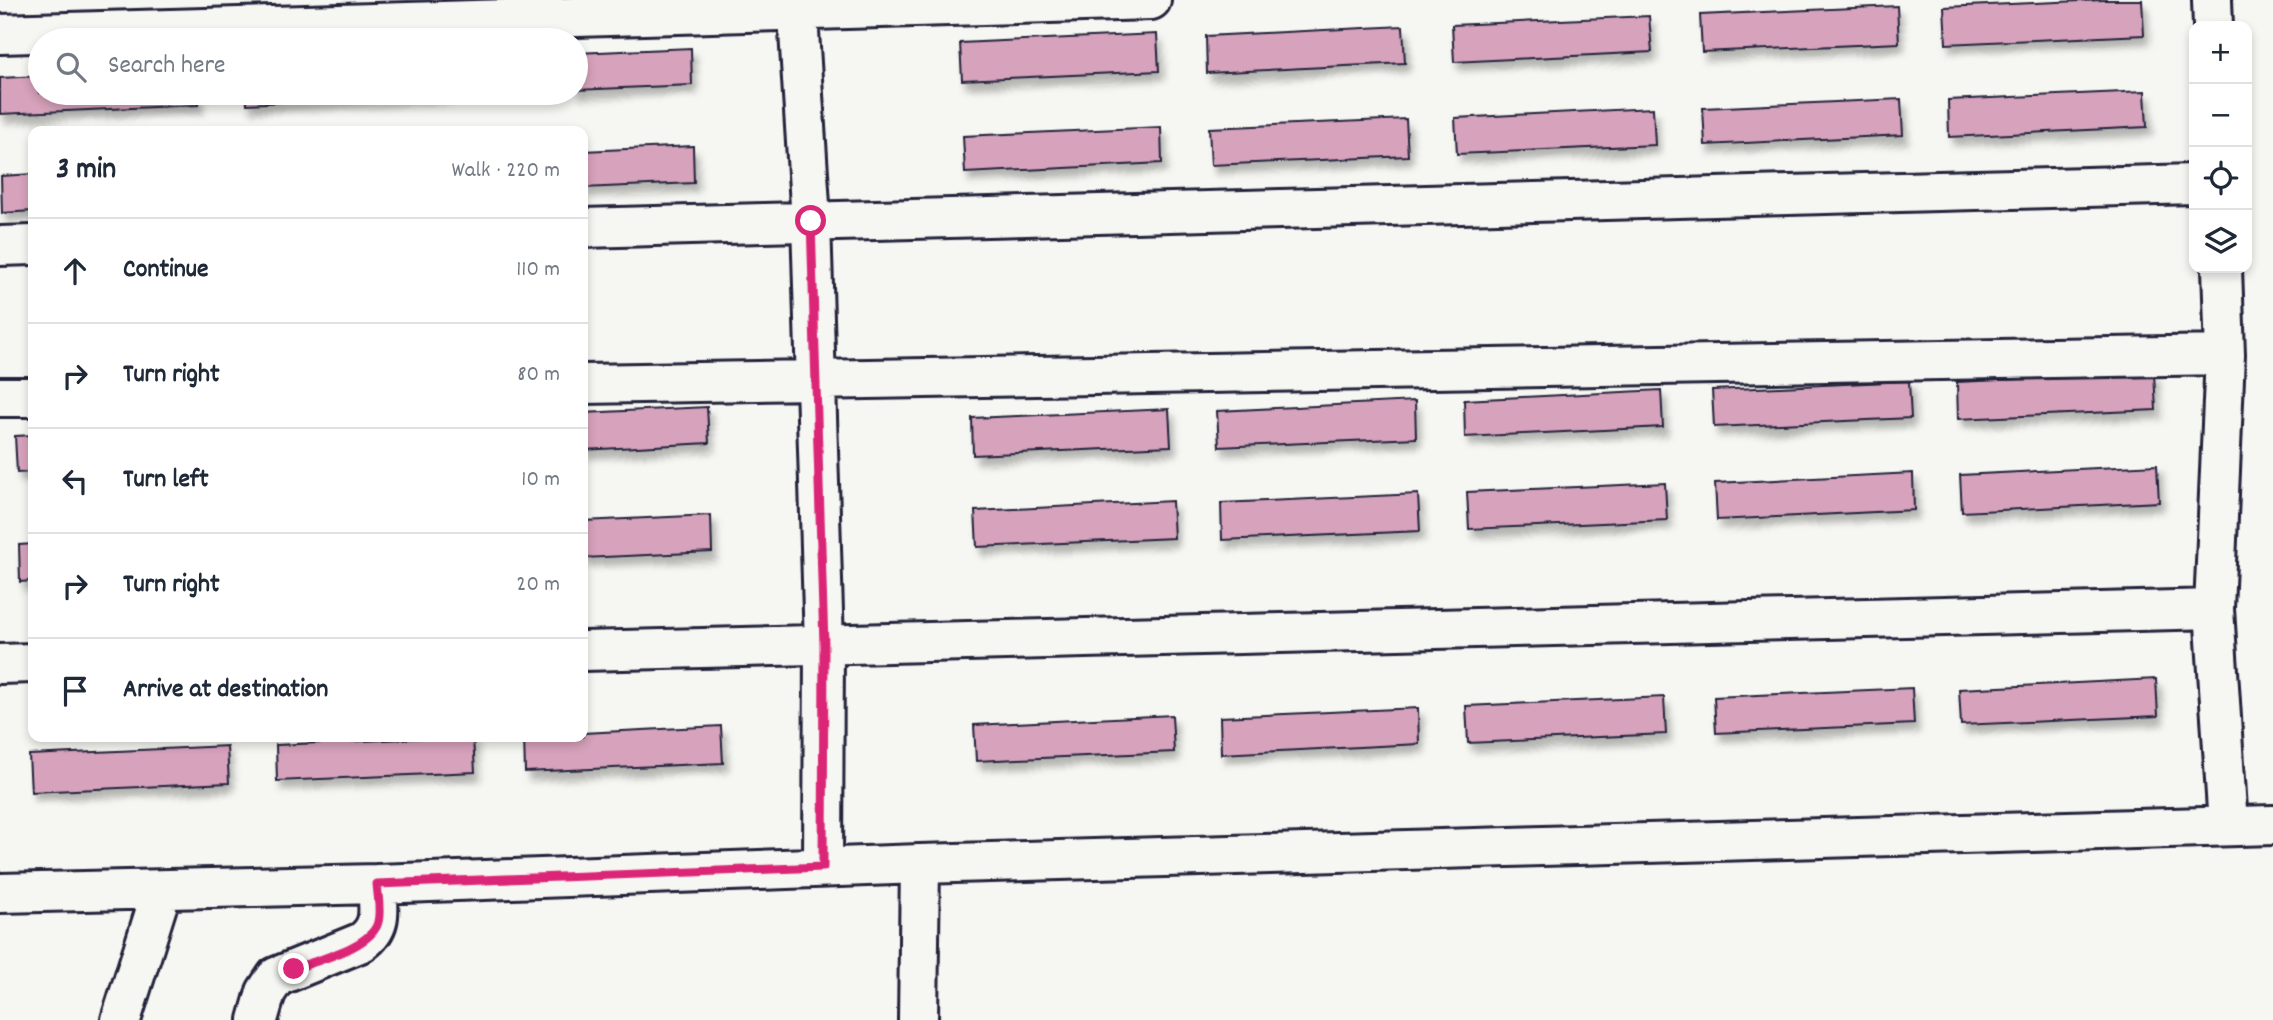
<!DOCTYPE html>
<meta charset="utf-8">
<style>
body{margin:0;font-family:Dekko,sans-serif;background:#f6f6f7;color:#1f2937}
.controls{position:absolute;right:21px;top:21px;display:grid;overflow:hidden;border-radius:14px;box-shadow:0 4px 10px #0003}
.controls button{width:63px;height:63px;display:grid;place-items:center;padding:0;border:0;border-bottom:2px solid #e0e1e3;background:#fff;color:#1f2937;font:35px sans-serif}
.stop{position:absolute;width:21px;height:21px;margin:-16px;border:5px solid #db2777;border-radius:50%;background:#fff}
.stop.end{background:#db2777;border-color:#fff;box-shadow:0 2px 7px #0008}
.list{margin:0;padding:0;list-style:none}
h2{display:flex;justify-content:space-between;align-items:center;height:91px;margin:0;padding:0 28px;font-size:30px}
h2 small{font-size:23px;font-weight:400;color:#747a83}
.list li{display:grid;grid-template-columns:46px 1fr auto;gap:21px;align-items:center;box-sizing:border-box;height:105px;padding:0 28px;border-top:2px solid #e0e1e3}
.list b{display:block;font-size:26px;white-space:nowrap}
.list em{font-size:23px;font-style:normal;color:#747a83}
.icon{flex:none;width:38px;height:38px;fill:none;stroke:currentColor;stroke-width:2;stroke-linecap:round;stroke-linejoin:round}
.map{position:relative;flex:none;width:2273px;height:1020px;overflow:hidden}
.search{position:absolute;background:#fff;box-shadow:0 4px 10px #0003;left:28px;top:28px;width:560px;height:77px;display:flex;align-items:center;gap:18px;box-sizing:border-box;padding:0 24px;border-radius:38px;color:#747a83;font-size:26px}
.panel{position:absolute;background:#fff;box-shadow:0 4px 10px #0003;left:28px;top:126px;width:560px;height:616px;border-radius:14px}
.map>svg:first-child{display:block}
.building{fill:#d7a2bb;stroke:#22223b;stroke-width:2;filter:url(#shadow)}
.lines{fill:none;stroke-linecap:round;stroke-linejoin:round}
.minor-casing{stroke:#22223b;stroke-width:44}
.minor{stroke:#f6f6f2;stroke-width:38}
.route{stroke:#db2777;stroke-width:9}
</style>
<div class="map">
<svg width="2273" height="1020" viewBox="0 0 2273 1020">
<defs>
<filter id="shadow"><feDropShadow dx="4.5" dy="8" stdDeviation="3.5" flood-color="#0004"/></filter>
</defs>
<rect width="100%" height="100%" fill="#f6f6f2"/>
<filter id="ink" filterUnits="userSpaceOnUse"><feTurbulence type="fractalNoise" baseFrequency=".0143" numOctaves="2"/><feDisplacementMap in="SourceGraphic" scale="14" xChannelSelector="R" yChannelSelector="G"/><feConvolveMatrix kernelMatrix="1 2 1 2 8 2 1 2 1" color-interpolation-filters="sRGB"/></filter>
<g filter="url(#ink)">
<path class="building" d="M2103,0H2142L2144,35L1946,44L1944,7Z
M1897,6L1899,43L1702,52L1700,15Z
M1649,16L1652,52L1454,62L1452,25Z
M1403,26L1405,63L1207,73L1206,36Z
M1157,34L1159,71L962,80L960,43Z
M691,48L692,85L576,90V53Z
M40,76V93H198V105L0,114V78Z
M2145,91L2147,127L1949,137L1948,100Z
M246,93H445V94L247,104Z
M1901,99L1903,135L1705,145L1703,108Z
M1653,108L1655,145L1457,154L1455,118Z
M1406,119L1408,156L1211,165L1209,128Z
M1161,127L1162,163L965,173L963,136Z
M693,146L694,183L583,188V151Z
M33,174V211L2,213L1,176Z
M2154,373L2156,410L1958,419L1957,382Z
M1909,381L1911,418L1714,427L1712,390Z
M1661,390L1663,427L1465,437L1464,400Z
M1415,401L1416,438L1219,447L1217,411Z
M707,407L709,443L583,450V413Z
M1169,409L1171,446L973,455L972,418Z
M33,435V472L17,473L15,436Z
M2157,465L2159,502L1962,512L1960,475Z
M1913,473L1914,510L1717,520L1715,483Z
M1665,483L1667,520L1469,529L1467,492Z
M1418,494L1420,531L1222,540L1221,503Z
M1172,501L1174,538L977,547L975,511Z
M711,515L712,552L583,558V521Z
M33,544V581L20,582L19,545Z
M2156,679L2158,716L1961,725L1959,689Z
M1912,688L1914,724L1716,733L1714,697Z
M1664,697L1666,734L1468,743L1466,706Z
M1418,708L1419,744L1221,754L1220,717Z
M1172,715L1174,752L976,761L974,725Z
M721,726L723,763L525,772L524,737H583V733Z
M446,737H473L475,772L277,781L276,745Z
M227,746L229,783L31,792L29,755Z"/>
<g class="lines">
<g class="minor-casing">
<path id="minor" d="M797,0L811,221L824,645L823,867
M2212,0L2213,26
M0,34L1151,0
M583,228L2194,184
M0,246L33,245
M2222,268L2225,355L2214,609L2228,826
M583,384L2225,355
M0,397H33
M583,651L2214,609
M0,664L33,663
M0,893L377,884L920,864L2273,825
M121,1020L162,890
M258,1020L266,992L276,977L362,942C384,926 378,908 377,884
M918,1020L920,864"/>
</g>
<use href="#minor" class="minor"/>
</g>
</g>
<g class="lines" filter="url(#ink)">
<path class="route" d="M294,969C317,960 372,947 378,922C381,911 378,896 377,884L823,867L824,645L811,221"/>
</g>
</svg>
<div class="controls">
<button>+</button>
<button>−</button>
<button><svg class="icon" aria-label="locate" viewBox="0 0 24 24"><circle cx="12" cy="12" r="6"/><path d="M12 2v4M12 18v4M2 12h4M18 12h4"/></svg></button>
<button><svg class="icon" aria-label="layers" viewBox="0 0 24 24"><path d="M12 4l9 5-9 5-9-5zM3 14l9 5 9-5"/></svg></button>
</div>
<div class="stop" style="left:811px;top:221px"></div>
<div class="stop end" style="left:294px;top:969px"></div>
<div class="search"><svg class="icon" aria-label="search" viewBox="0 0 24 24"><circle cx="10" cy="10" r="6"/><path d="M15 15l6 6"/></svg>Search here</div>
<section class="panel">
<h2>3 min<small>Walk · 220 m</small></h2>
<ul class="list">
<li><svg class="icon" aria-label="ahead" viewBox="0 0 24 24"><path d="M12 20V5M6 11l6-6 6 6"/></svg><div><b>Continue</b></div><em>110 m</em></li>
<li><svg class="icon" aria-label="right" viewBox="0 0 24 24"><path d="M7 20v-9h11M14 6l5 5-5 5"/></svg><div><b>Turn right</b></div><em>80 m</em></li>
<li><svg class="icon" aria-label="left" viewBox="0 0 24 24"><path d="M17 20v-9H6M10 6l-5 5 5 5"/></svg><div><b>Turn left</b></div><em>10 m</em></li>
<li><svg class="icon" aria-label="right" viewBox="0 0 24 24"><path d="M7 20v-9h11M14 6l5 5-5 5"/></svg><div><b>Turn right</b></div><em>20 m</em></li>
<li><svg class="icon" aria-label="arrive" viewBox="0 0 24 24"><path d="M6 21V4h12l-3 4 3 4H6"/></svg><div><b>Arrive at destination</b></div></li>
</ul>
</section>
</div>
